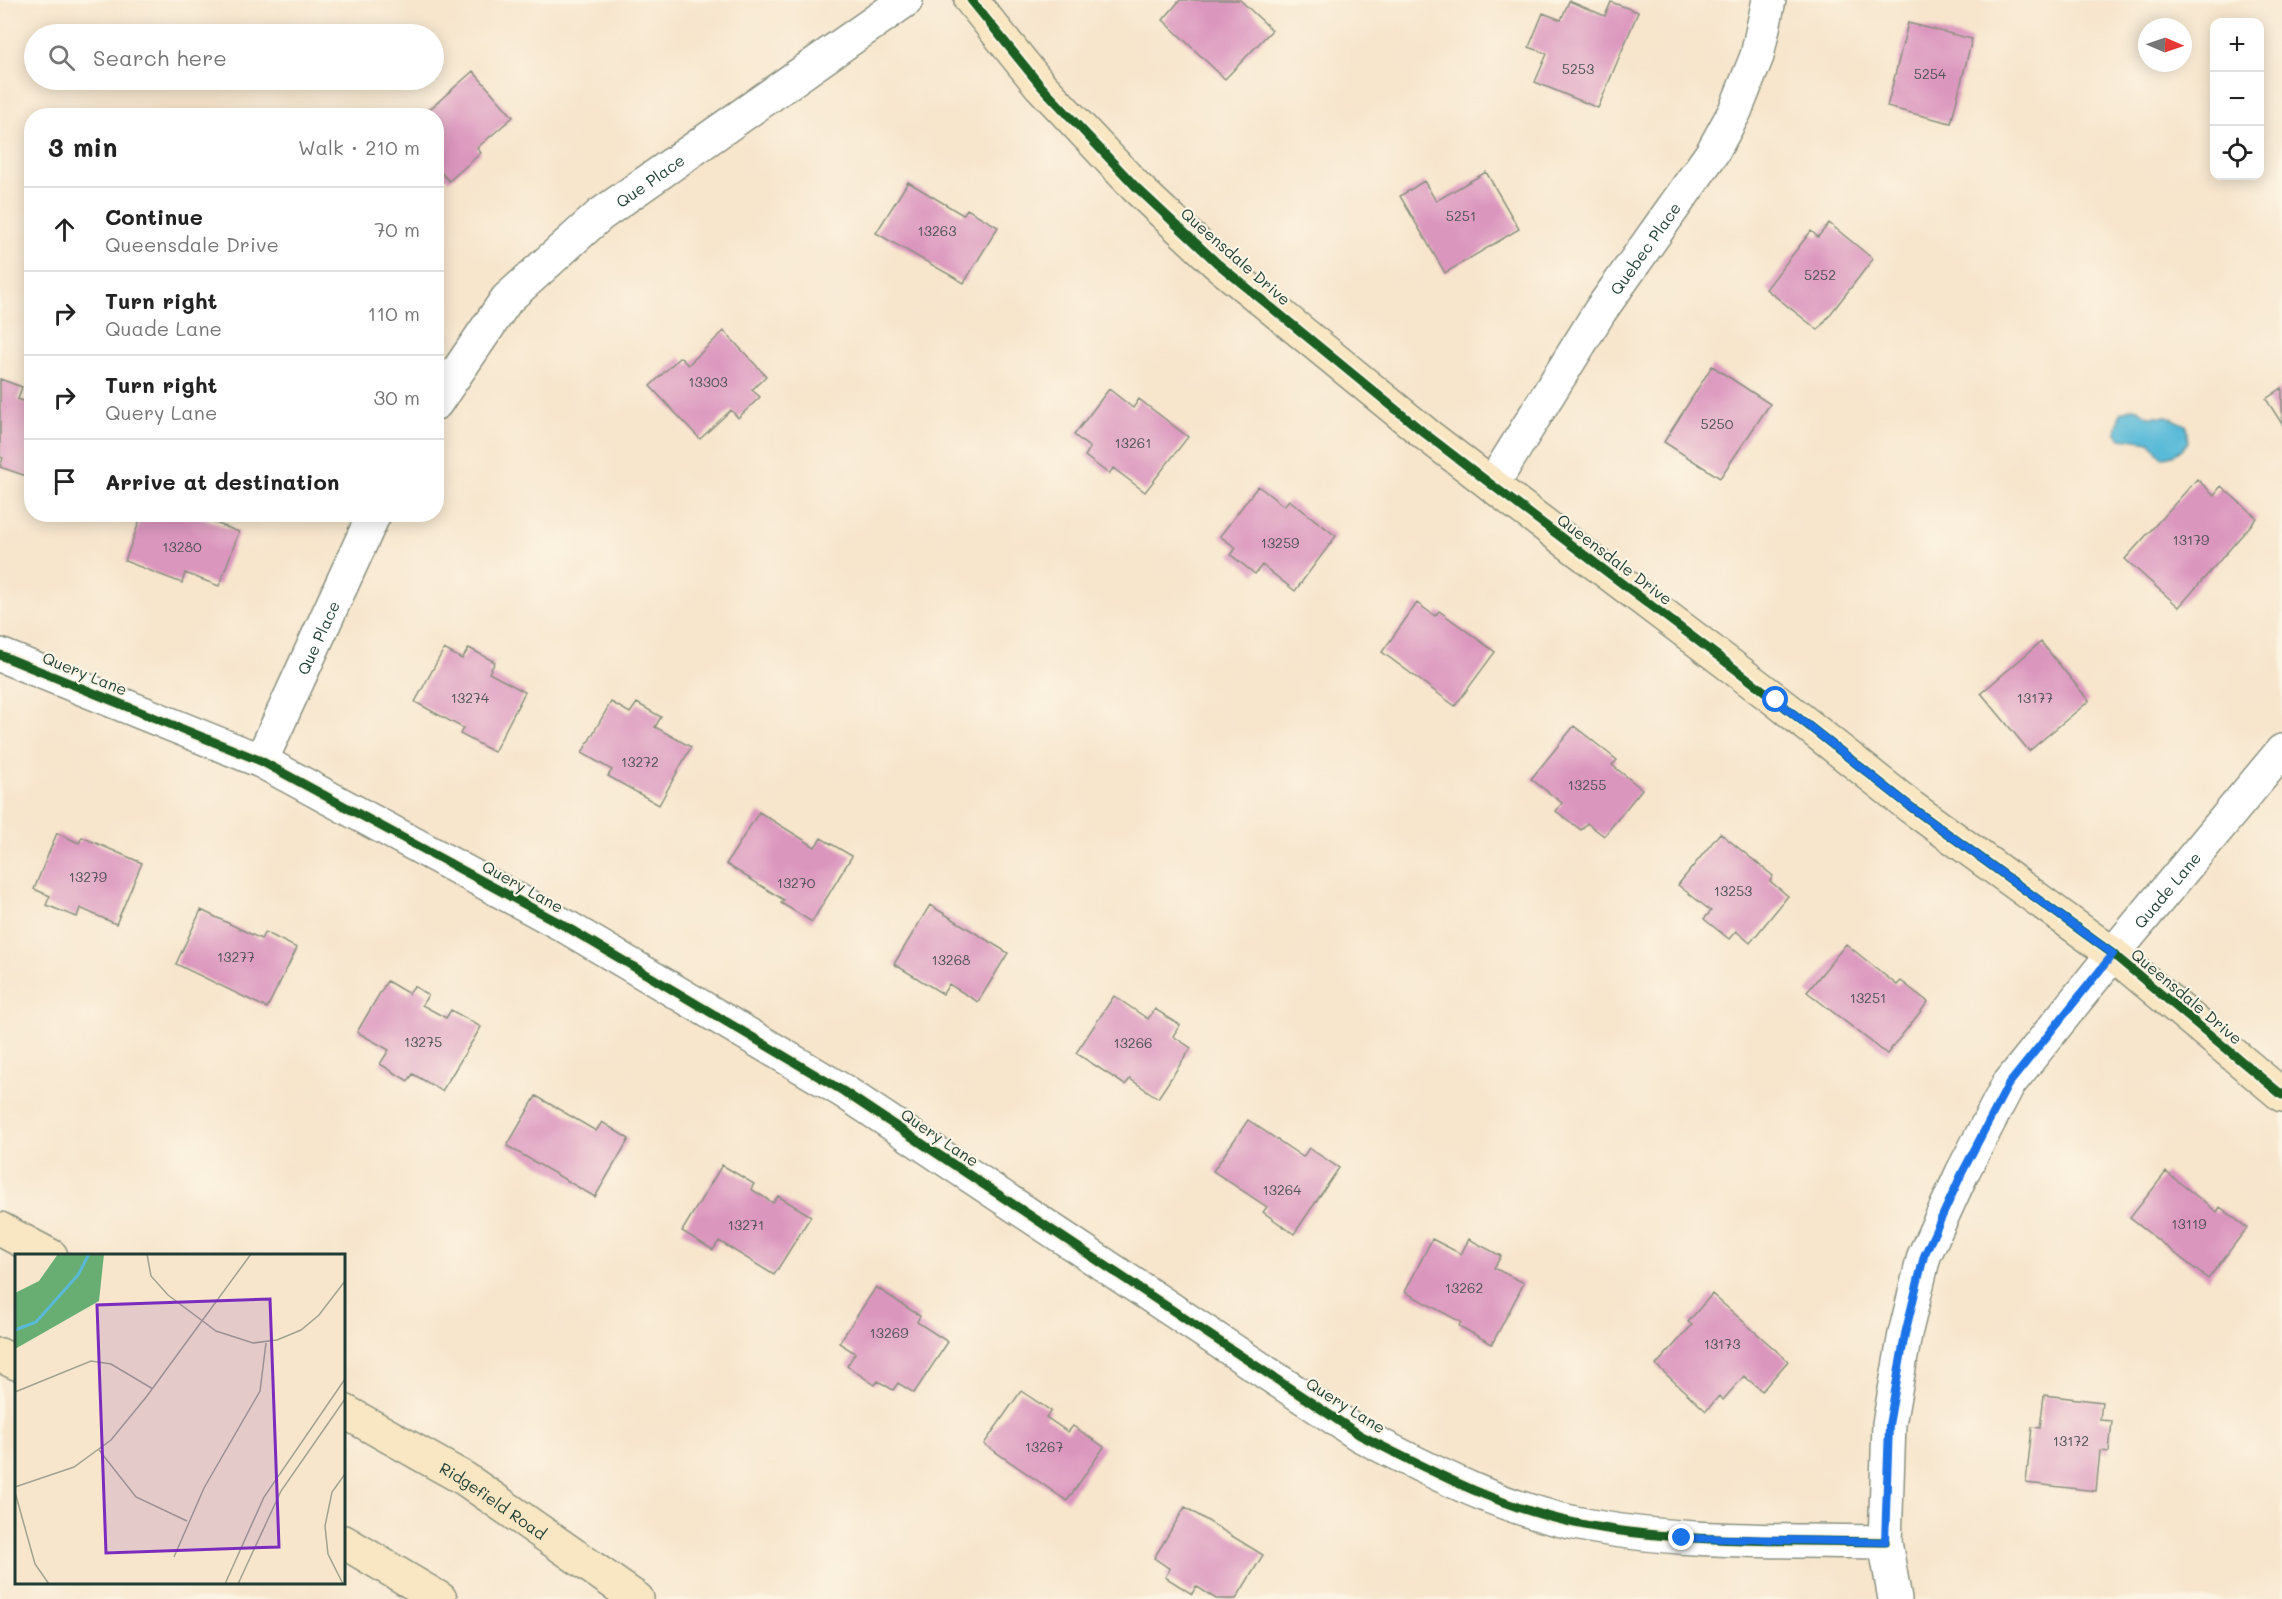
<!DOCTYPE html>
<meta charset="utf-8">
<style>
body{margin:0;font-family:Mali,sans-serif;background:#f2f2f2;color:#222}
.controls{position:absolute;right:18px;top:18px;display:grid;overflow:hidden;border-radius:12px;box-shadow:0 3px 15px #0003}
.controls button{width:54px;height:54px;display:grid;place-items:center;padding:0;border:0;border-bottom:2px solid #e0e0e0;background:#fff;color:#222;font:30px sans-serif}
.compass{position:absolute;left:2138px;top:18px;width:54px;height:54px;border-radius:50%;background:#fff;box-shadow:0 3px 15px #0003;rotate:92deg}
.stop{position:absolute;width:18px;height:18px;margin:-14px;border:4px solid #1a73e8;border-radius:50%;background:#fff}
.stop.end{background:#1a73e8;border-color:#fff;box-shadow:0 2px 6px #0008}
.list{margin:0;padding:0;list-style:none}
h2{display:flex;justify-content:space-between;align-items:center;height:78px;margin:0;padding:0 24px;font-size:26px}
h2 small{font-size:20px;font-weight:400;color:#767676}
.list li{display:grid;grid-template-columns:39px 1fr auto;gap:18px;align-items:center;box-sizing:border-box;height:84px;padding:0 24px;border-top:2px solid #e0e0e0}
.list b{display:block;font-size:22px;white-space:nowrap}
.list p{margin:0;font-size:20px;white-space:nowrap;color:#767676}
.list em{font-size:20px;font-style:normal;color:#767676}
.icon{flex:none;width:33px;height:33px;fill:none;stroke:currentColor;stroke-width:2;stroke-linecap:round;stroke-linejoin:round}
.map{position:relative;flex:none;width:2282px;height:1599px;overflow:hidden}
.search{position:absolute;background:#fff;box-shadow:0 3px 15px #0003;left:24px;top:24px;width:420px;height:66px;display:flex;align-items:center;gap:15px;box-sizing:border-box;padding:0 21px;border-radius:33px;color:#767676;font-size:22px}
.panel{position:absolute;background:#fff;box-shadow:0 3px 15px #0003;left:24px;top:108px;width:420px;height:414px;border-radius:24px}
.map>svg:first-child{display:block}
.water{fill:#59bad8;stroke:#3c7c86;stroke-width:1.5}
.building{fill:#db96be}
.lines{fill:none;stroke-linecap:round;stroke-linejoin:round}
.street-casing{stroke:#8b9180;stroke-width:36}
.secondary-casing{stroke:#8b9180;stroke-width:36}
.street{stroke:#fff;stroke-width:33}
.secondary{stroke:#f9e7c3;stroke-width:33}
.cycleway-casing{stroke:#fcf5e5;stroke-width:13}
.cycleway{stroke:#1b5e20;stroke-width:9}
.route{stroke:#1a73e8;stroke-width:8}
.labels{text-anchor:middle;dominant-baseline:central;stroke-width:4.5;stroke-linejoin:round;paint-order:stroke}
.number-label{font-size:14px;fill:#4e5356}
.street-label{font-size:16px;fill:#1f3d34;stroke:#fcf5e5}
.inset-river{fill:none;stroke:#59bad8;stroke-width:3}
.inset-road{fill:none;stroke:#a1a28f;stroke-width:1.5}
.view{fill:#7b2cbf;fill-opacity:0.15;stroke:#7b2cbf;stroke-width:3}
.inset-edge{fill:none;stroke:#1f3d34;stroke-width:3}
</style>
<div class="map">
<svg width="2282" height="1599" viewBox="0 0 2282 1599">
<rect width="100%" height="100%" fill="#fcf5e5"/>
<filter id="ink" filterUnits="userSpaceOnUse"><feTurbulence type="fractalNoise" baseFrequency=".0167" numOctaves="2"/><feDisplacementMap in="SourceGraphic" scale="12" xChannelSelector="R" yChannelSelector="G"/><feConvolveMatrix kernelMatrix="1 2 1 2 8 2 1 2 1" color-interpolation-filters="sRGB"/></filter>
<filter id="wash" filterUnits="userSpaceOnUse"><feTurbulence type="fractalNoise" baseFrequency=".008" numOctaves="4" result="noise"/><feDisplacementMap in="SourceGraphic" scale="24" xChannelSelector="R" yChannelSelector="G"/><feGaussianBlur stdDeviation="1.35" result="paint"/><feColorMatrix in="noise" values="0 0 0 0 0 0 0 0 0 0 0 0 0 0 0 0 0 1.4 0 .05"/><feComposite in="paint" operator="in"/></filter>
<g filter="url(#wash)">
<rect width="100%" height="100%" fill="#f7e5cc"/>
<path class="water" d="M2132,408L2138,409L2148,416H2167L2186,425L2188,442C2181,452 2173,457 2161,457L2150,442L2121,438L2116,432L2120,413Z"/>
<g id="blocks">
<path class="building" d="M1180,0H1240L1272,30L1225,79L1163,20Z
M1569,1L1605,16L1611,2L1638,12L1598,108L1535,82L1547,54L1529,47L1543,13L1561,20Z
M1908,23L1972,39L1951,123L1887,107Z
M473,71L513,117L477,148L481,153L449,181L436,167V116H422Z
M1486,172L1519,229L1445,273L1400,196L1424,181L1436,201Z
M908,182L963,215L967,209L998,227L964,283L876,233Z
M1829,223L1873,259L1818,330L1766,289L1811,231L1818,237Z
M724,331L766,376L752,390L760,397L738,418L731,410L700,439L650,386L680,357L688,365Z
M1712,366L1770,404L1720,478L1664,442Z
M0,379L22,387L18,399L32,404V478L0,467L3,458L0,457Z
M2282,388V424L2266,399Z
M1109,389L1133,408L1139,399L1188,437L1145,492L1113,468L1109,474L1085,456L1090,448L1074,435Z
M2197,479L2214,495L2221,486L2257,518L2179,607L2125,559Z
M1258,486L1284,506L1289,500L1336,536L1295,591L1262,565L1255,574L1231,555L1236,548L1220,536Z
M142,514H201L200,517L239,532L219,586L185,573L182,583L125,561Z
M1417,603L1435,616L1439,611L1495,652L1455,706L1382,652Z
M2041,642L2089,701L2029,751L1981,693Z
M469,648L495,662L489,673L525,692L494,752L460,734L463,728L415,702L444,649L462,659Z
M611,702L630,713L637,703L661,717L655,727L691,747L659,805L608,776L612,770L582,753Z
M1574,726L1617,760L1612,765L1642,789L1604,836L1587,823L1581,830L1556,811L1562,803L1531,779Z
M759,812L815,847L821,838L852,856L812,922L781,903L784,900L726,864Z
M57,833L79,843L82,837L142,863L116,924L80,908L77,917L46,905L50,896L34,889Z
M1720,833L1773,876L1770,881L1788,896L1750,943L1736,931L1729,939L1704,919L1711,911L1678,885Z
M930,905L1008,953L978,1002L949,984L943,994L894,964Z
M201,910L261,939L265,932L297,948L267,1008L176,964Z
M1846,944L1897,985L1901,981L1928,1002L1887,1054L1807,992Z
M387,981L409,994L414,986L428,995L422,1005L446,1018L451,1010L481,1027L442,1091L413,1074L408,1081L380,1064L389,1050L357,1032Z
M1114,996L1148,1019L1155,1009L1180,1025L1173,1036L1191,1048L1158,1098L1130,1079L1125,1085L1076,1053Z
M536,1096L596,1131L602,1122L629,1139L595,1197L507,1146Z
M1248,1120L1303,1157L1309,1148L1339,1168L1294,1234L1263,1212L1267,1207L1213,1171Z
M722,1165L754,1184L751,1189L773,1203L778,1196L811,1216L774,1275L719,1241L713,1250L682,1231Z
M2166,1172L2217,1212L2220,1207L2247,1228L2208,1279L2130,1218Z
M1432,1239L1461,1254L1469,1239L1501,1256L1494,1268L1524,1283L1492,1344L1459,1326L1461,1322L1405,1292Z
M876,1287L920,1316L917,1322L948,1342L914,1393L898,1383L893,1390L878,1381L875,1385L847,1366L855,1353L839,1343Z
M1712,1294L1788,1361L1762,1391L1744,1376L1723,1400L1719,1396L1706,1411L1656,1365L1692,1325L1688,1322Z
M1021,1391L1051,1411L1046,1417L1068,1432L1073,1426L1104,1447L1067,1501L984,1444Z
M2044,1395L2102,1402L2100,1420L2112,1421L2109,1452L2100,1451L2096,1491L2026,1483L2032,1427L2040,1428Z
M1185,1507L1263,1555L1236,1599H1216L1196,1586L1192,1594L1165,1577L1170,1569L1154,1558Z"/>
</g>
</g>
<g filter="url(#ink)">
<use href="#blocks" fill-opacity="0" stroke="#8b9180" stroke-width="1.5"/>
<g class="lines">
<g class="street-casing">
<g id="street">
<path id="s1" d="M436,403L507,299L600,215L906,0"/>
<path id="s2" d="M1492,485L1600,311L1712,153L1735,111L1757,56L1769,0"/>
<path d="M0,655L261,761L565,926L843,1091L1360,1435C1429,1470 1498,1507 1575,1523C1674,1544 1784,1540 1885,1542"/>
<path id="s3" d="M261,761L374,514"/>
<path id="s4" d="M1895,1599L1885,1542L1889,1424L1905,1334L1924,1256L1962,1173L2008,1085L2113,954L2282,751"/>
</g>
</g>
<g class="secondary-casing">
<g id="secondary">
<path d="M971,0L1040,85L1136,187L1217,263L1427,435L1492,485L1776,700L1911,807L2113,954L2282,1095"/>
<path d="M0,1229L51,1256"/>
<path d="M0,1355L16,1363"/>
<path id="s5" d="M344,1411L465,1479L637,1599"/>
<path d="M344,1542L440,1599"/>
</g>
</g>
<use href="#street" class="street"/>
<use href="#secondary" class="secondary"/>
<g class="cycleway-casing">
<path id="cycleway" d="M971,0L1040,85L1136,187L1217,263L1427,435L1492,485L1776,700L1911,807L2113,954L2282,1095
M0,655L261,761L565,926L843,1091L1360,1435C1429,1470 1498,1507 1575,1523C1674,1544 1784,1540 1885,1542"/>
</g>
<use href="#cycleway" class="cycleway"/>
</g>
</g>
<g class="lines" filter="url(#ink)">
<path class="route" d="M1682,1538L1885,1542L1889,1425L1905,1334L1924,1256L1962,1173L2008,1085L2113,954L1911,807L1776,700"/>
</g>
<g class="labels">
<g class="number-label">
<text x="1578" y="68">5253</text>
<text x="1930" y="73">5254</text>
<text x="1461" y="215">5251</text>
<text x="937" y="230">13263</text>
<text x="1820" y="274">5252</text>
<text x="708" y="381">13303</text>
<text x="1717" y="423">5250</text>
<text x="1133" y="442">13261</text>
<text x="2191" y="539">13179</text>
<text x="1280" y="542">13259</text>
<text x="182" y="546">13280</text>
<text x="470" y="697">13274</text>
<text x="2035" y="697">13177</text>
<text x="640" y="761">13272</text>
<text x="1587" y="784">13255</text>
<text x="88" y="876">13279</text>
<text x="796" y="882">13270</text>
<text x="1733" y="890">13253</text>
<text x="236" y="956">13277</text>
<text x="951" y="959">13268</text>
<text x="1868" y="997">13251</text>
<text x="423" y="1041">13275</text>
<text x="1133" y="1042">13266</text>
<text x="1282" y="1189">13264</text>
<text x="2189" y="1223">13119</text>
<text x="746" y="1224">13271</text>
<text x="1464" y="1287">13262</text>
<text x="889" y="1332">13269</text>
<text x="1722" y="1343">13173</text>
<text x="2071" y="1440">13172</text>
<text x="1044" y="1446">13267</text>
</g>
<g class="street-label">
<text stroke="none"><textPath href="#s1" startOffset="312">Que Place</textPath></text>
<text stroke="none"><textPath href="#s2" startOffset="282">Quebec Place</textPath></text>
<text transform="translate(1236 256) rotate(41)">Queensdale Drive</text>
<text transform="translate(1615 559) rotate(37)">Queensdale Drive</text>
<text stroke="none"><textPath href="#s3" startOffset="136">Que Place</textPath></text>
<text transform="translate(85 673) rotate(22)">Query Lane</text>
<text transform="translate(523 886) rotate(29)">Query Lane</text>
<text stroke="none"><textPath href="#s4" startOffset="790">Quade Lane</textPath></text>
<text transform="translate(2187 996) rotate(40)">Queensdale Drive</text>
<text transform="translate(940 1137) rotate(34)">Query Lane</text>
<text transform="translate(1346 1405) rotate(32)">Query Lane</text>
<text stroke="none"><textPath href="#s5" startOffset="174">Ridgefield Road</textPath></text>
</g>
</g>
<g transform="translate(15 1254)">
<rect width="330" height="330" fill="#f7e5cc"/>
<path d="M43,0H89L84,47L0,95V39L24,27Z" fill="#68ae73"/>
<path class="inset-river" d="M0,76L21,68L63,21L74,0"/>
<path class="inset-road" d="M132,0L136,22L153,41L201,77L238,89L262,86L286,76L304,61L330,27M0,138L76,107L96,110L138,135M84,196L121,243L172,267M0,233L59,213L96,186L132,142L236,0M0,238L20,310L34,330M159,303L189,234L245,137L251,89M210,330L249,243L330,125M223,330L266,237L330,145M328,330L313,300L310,272L317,238L330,220"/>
<path class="view" d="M255,45L264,293L91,299L82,51Z"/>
<rect width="330" height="330" class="inset-edge"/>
</g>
</svg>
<div class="controls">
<button>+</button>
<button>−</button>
<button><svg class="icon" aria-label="locate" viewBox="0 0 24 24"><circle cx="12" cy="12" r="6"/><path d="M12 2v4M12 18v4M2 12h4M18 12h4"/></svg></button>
</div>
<svg class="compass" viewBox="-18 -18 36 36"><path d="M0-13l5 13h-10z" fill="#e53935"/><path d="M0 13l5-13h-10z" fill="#767676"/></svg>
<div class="stop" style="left:1776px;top:700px"></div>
<div class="stop end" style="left:1682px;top:1538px"></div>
<div class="search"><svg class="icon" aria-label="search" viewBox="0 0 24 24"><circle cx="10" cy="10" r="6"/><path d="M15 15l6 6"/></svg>Search here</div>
<section class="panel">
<h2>3 min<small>Walk · 210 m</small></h2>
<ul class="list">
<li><svg class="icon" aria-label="ahead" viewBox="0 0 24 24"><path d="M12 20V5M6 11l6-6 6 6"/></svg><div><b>Continue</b><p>Queensdale Drive</p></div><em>70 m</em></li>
<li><svg class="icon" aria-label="right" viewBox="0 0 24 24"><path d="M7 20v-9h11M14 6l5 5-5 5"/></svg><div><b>Turn right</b><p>Quade Lane</p></div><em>110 m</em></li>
<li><svg class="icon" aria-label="right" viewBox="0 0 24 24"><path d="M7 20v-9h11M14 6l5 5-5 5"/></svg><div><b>Turn right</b><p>Query Lane</p></div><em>30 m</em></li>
<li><svg class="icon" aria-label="arrive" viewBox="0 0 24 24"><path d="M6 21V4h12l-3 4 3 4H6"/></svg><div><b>Arrive at destination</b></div></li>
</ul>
</section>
</div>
